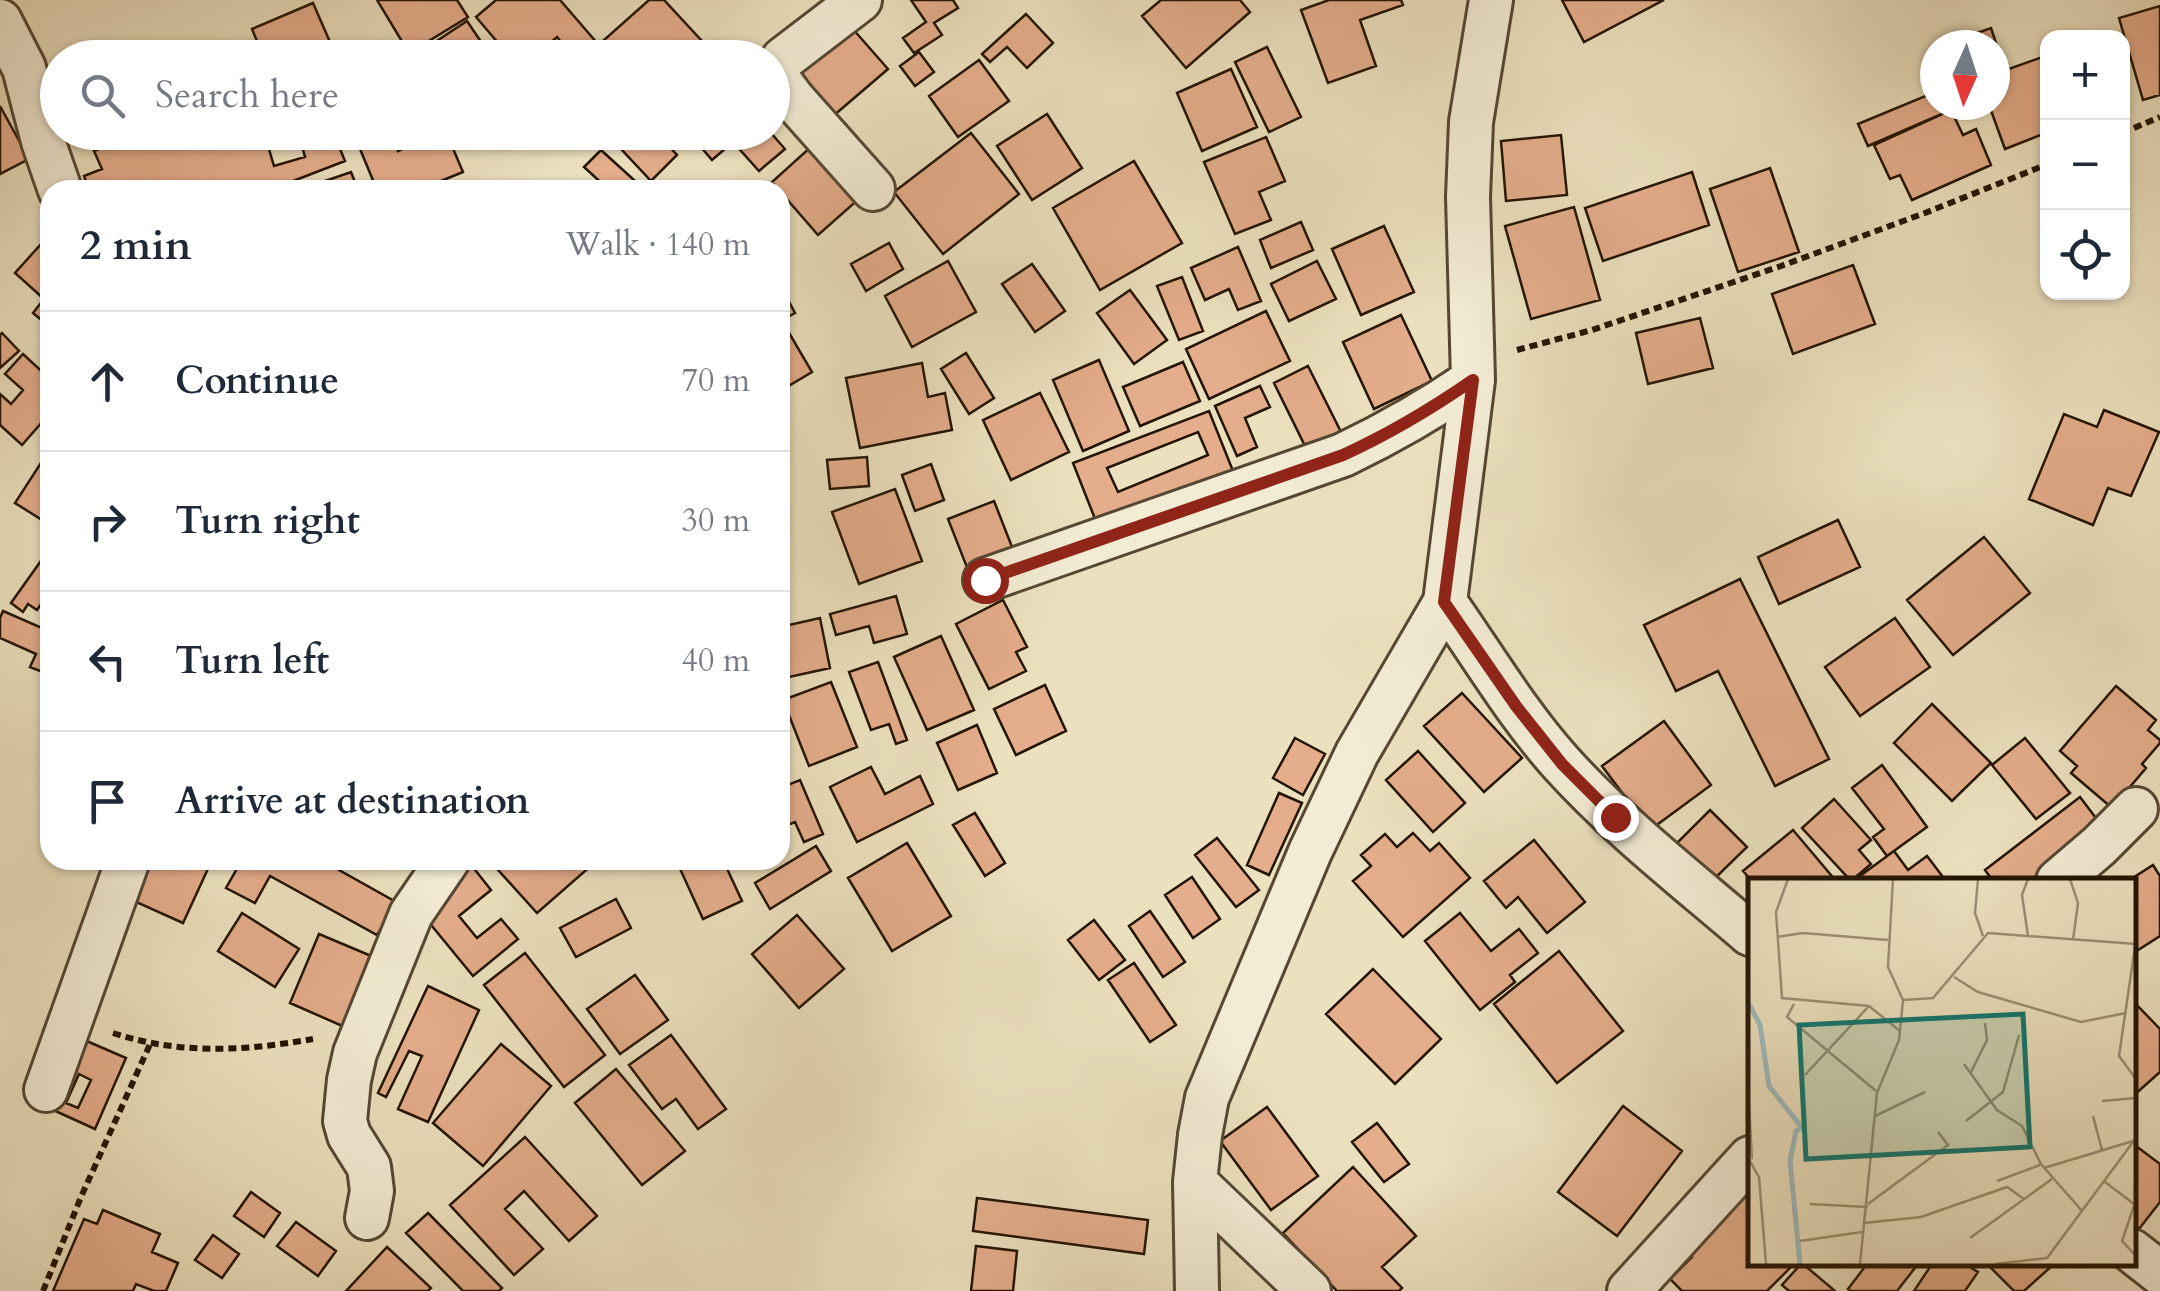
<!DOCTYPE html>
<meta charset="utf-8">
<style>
body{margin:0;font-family:Cardo,serif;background:#f2f2f3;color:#1f2937}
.controls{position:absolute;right:30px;top:30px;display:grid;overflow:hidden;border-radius:20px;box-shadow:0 2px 8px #0004}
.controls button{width:90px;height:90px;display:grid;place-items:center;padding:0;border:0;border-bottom:2px solid #e0e1e3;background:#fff;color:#1f2937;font:50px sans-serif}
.compass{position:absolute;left:1920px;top:30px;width:90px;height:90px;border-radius:50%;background:#fff;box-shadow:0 2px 8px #0004;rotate:183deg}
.stop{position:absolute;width:30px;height:30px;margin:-22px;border:8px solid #8f2418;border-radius:50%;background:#fff}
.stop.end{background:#8f2418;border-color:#fff;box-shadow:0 2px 10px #0008}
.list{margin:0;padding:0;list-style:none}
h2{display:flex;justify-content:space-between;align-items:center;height:130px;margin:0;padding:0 40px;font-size:42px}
h2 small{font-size:32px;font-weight:400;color:#747a83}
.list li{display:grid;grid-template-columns:65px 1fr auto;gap:30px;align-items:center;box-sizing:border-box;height:140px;padding:0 40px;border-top:2px solid #e0e1e3}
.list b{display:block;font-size:38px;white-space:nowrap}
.list em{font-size:32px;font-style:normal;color:#747a83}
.icon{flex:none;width:55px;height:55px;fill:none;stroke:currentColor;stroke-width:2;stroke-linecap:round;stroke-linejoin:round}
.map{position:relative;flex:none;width:2160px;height:1291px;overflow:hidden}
.search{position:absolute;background:#fff;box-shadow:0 2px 8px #0004;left:40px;top:40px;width:750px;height:110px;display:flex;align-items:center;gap:25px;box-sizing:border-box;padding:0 35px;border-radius:55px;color:#747a83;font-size:38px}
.panel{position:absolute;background:#fff;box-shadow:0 2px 8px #0004;left:40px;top:180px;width:750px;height:690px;border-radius:30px}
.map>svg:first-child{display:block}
.building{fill:#e4ad8b;stroke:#231404;stroke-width:2.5;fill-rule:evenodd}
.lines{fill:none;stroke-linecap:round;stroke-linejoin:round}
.minor-casing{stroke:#554733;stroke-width:48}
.path{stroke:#231404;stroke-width:6;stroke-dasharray:8 5;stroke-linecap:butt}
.minor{stroke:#f3ecd5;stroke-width:42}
.route{stroke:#8f2418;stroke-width:12}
.inset-river{fill:none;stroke:#9ebbbd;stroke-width:5}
.inset-road{fill:none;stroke:#9c8f74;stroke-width:2.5}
.view{fill:#0f766e;fill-opacity:0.15;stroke:#0f766e;stroke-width:5}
.inset-edge{fill:none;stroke:#231404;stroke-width:5}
</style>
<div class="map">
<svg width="2160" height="1291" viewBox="0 0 2160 1291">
<rect width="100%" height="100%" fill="#ece1bf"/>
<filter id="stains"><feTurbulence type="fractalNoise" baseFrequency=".002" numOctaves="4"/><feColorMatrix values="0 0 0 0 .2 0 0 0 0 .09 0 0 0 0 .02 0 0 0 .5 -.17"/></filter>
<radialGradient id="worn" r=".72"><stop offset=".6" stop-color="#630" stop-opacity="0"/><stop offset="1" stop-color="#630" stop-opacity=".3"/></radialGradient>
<path class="building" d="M377,0H457L468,17L409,53Z
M496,0H560L610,58H574L557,37L533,58H511L476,17Z
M649,0H664L701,40L682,58H621L604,40Z
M911,0H953L958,8L934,23L942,35L914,53L903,38L926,22Z
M1161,0H1240L1250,12L1186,68L1142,16Z
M1329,0H1401L1403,5L1360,20L1376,66L1328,83L1301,10Z
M1562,0H1664L1584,42Z
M313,3L337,58H264L252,29Z
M2160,6V95L2143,100L2119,18Z
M1026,14L1053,43L1027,68L1007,47L990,62L982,54Z
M845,20L888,69L825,123L782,74Z
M467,21L492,58H411Z
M1991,28L1999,52L1995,54V45H1943Z
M1267,47L1301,117L1269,132L1235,62Z
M919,52L934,72L915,86L900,66Z
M2048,55V146L2043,134L2005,149L1989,105H1995V74Z
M979,60L1009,101L958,137L929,96Z
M1231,69L1257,127L1202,151L1177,93Z
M1935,92V105H1949L1951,110L1868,146L1858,124Z
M0,106L29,159L0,174Z
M1951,110L1963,135L1976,129L1991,165L1912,200L1900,175L1890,179L1874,145Z
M1047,114L1082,168L1032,200L997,146Z
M142,132H278L265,136L274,166L305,157L298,132H333L345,161L280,186L281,190H212L210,186L201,190H89L84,176L102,169L94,151Z
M353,132H389L398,151L411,145L405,132H446L463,172L419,190H377Z
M611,132H656L677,155L651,181L608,135Z
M688,132H770L785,149L759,171L733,142L712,160Z
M971,133L1019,194L943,254L894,192Z
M1561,135L1567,195L1506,201L1501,141Z
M1266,137L1285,181L1259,192L1271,220L1235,234L1204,162Z
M813,145L860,198L818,235L772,182Z
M601,150L645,190H609L584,167Z
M1134,161L1182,243L1100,290L1053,208Z
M1770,168L1799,252L1738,272L1710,189Z
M351,172L358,190H329L325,181Z
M1692,172L1709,225L1603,261L1585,208Z
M1574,207L1600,300L1531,319L1505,226Z
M1301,222L1313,250L1271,268L1260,240Z
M1384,226L1414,292L1361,315L1332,249Z
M50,234V327L33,313L44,299L15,273Z
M889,243L903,269L866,291L851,264Z
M1238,247L1261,301L1238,310L1229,289L1205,300L1191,268Z
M948,261L976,312L912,347L885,296Z
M1317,261L1336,299L1289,321L1271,284Z
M1032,264L1065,311L1035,332L1002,284Z
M1853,265L1875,324L1793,354L1772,294Z
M1182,277L1203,331L1179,340L1157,286Z
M780,285L795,313L780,321Z
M1130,290L1167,340L1134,364L1097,313Z
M1266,311L1290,361L1209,399L1186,349Z
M1401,315L1432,381L1374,409L1343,342Z
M1700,318L1713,368L1648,384L1636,333Z
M785,326L812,372L780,391V329Z
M2,333L19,351L0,368V335Z
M966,353L994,398L969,414L941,369Z
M23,354L50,379V413L22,445L0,425V394L11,404L23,390L5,374Z
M1099,360L1129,431L1083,451L1053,380Z
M1183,362L1200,401L1140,426L1123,387Z
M922,363L928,397L945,393L952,430L860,448L846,378Z
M1308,366L1343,436L1308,452L1274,383Z
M1260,386L1270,407L1245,418L1257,447L1237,456L1215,406Z
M1040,393L1069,452L1011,480L983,420Z
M2104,410L2159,432L2131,496L2108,488L2093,525L2029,499L2064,414L2097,427Z
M1209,411L1237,481L1101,534L1073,463Z
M1198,432L1208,455L1118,492L1107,468Z
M48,452L50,453V525L15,503Z
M867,457L869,486L830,489L827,460Z
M931,464L944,500L915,511L902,475Z
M895,489L922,561L859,584L832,512Z
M994,501L1014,552L968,570L948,519Z
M1838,520L1860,567L1779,604L1758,557Z
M1984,537L2030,593L1953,655L1907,600Z
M43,558L50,562V591L37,610L28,604L23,612L11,603Z
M1740,579L1829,759L1775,786L1718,671L1676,691L1644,625Z
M896,596L907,634L874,643L869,626L836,635L830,614Z
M1003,600L1027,647L1016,652L1026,671L989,689L956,624Z
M3,611L44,629L50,617V675L30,667L36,654L0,638V618Z
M820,618L830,668L780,679V627Z
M1895,618L1930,667L1860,716L1825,667Z
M941,636L974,710L927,730L894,657Z
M878,662L907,740L896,744L889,724L871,730L849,672Z
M831,682L857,747L809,766L783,700Z
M1045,685L1066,731L1016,755L994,709Z
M2116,686L2156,720L2148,730L2160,740V743L2142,764L2146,768L2112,808L2071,773L2077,766L2060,751Z
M1462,693L1522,758L1484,792L1424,726Z
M1932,704L1991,763L1952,801L1894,743Z
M1664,721L1711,785L1650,830L1602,766Z
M977,725L997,773L958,790L937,743Z
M1295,738L1325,754L1303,795L1273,778Z
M2025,738L2070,793L2036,819L1992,765Z
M1418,751L1465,803L1433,832L1386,780Z
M1882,765L1927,827L1887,856L1873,837L1884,829L1852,788Z
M871,767L885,794L920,776L933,804L857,842L830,787Z
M800,780L823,834L804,842L795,822L780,828V788Z
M1279,793L1302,803L1269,875L1247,865Z
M2080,797L2102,826L2030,881H1993L1985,870Z
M1834,799L1871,840L1859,850L1871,864L1851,881L1802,828Z
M1710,810L1747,847L1708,885L1672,848Z
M975,813L1005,863L985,876L953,825Z
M1793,830L1836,881H1752L1743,871Z
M1413,833L1430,851L1439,843L1470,878L1403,937L1353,881L1371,866L1361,855L1385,834L1397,847Z
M1217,838L1259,890L1236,907L1195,855Z
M1534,840L1585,902L1547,933L1518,897L1506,908L1484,881Z
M907,843L951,916L892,951L848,878Z
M816,846L831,871L770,909L755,883Z
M1894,851L1908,870L1927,856L1946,881H1864L1860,876Z
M143,860H212L183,923L125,897Z
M242,860H321L396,902L377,935L270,876L255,903L226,888Z
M489,860H587L592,865L537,913Z
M676,860H723L742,901L703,919Z
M2153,865L2160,876V936L2132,954V881H2128Z
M472,866L491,890L459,916L477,938L501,919L518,939L473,976L418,909Z
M1192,877L1220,919L1193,938L1165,895Z
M616,899L631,928L576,957L560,928Z
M1150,911L1185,962L1163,977L1129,926Z
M242,913L299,949L275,987L218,951Z
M1460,913L1491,951L1519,929L1538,953L1510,975L1515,982L1480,1010L1425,941Z
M797,915L844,969L799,1008L752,954Z
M1094,920L1125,960L1099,980L1068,940Z
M319,934L376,958L347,1028L290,1003Z
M1559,951L1623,1031L1557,1083L1494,1004Z
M525,953L605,1055L564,1087L484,985Z
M1134,963L1176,1025L1150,1042L1108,980Z
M1373,969L1441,1039L1395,1084L1326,1014Z
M635,975L668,1020L620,1054L587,1009Z
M428,986L479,1010L428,1122L398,1109L422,1056L409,1051L386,1097L378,1093Z
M2132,1000L2160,1029V1072L2132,1097Z
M671,1035L726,1109L698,1129L676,1099L662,1109L629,1065Z
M82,1039L126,1058L95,1129L51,1109ZM79,1074L91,1080L78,1108L66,1103Z
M501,1044L551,1086L483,1166L433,1123Z
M616,1069L685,1151L642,1185L575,1103Z
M1623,1106L1682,1151L1617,1236L1558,1192Z
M1267,1107L1318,1176L1271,1210L1220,1141Z
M1377,1123L1409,1164L1384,1182L1352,1142Z
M525,1137L597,1216L569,1241L524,1191L505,1209L543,1249L514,1275L450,1205Z
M2132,1143L2160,1164V1202L2139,1229L2132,1225Z
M1353,1167L1416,1236L1382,1267L1402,1288L1399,1291H1337L1283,1233Z
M1743,1190L1750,1196V1264H1794L1767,1291H1682L1670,1279L1692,1257L1685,1250Z
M251,1192L280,1213L264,1237L234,1216Z
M977,1198L1148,1220L1144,1254L973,1231Z
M103,1210L160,1234L152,1252L178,1263L166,1291H154L136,1284L133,1291H53L84,1219L97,1224Z
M428,1213L502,1288L499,1291H463L406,1233Z
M296,1222L336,1251L318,1276L277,1246Z
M213,1235L239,1254L222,1278L195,1260Z
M976,1246L1017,1251L1013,1291H971Z
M387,1247L431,1288L428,1291H346Z
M1801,1264H1803L1835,1291H1789L1782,1285Z
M1867,1264H1918L1897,1291H1851L1848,1289Z
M1932,1264H1965L1978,1272L1965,1291H1914Z
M1987,1264H2054L2024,1291H2014Z"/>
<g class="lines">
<g class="minor-casing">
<path id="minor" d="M860,0L783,59L779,65V80L793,99L873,189
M0,21L24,68L43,141L60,190
M985,580L1343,455C1389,433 1431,409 1473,380
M1445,602C1483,656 1517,714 1562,764C1618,826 1686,879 1750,934
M2058,881L2099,846L2136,809
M46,1090L128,860
M1195,1182L1309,1291
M367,1218L372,1191L369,1167L349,1135L345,1121L349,1080L355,1053L411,914L448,860
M2132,1251L2160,1273
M1197,1291L1195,1182L1200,1135L1207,1098L1310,852L1357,753L1445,602L1473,380L1468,197L1471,122L1491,0
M1629,1291L1750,1158"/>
</g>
<path class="path" d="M2122,133L2160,117
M1517,350L1592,330L1781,266L1925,213L2048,164
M113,1033C181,1055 244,1051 313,1039
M43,1291L81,1197L151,1042"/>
<use href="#minor" class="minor"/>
</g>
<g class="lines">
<path class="route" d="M985,580L1343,455C1389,434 1431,409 1473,380L1444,602L1516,706L1562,764L1615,817"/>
</g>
<g transform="translate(1748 878)">
<rect width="388" height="388" fill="#ece1bf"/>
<path class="inset-river" d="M0,124L12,147L21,208L54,250L48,253L42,283L52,386"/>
<path class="inset-road" d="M40,1L28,34L34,120L121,128L152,153M230,1L227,35L235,58M280,1L274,17L280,58M322,1L330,25L325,62M29,59L55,55L140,62M388,62L371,178L388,201M206,99L230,114L333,144L378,135M155,122L185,120L240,55L388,66M46,126L39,139L128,213M216,186L249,232L274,248L293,286L334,333M223,194L239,162L237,145M57,197L121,128M0,207L4,281M354,223L388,220M127,238L177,214M345,238L354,272M218,243L255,214L271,157M0,280L11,299L18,386M296,290L385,263M249,303L292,287M357,304L386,326M388,322L374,363L388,378M62,326L120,329M120,326L200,267L190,254M116,345L173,339L259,309L276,321M222,360L304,301M52,363L114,354M112,386L129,215L151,162L155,122L140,89L145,1M247,386L299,380L388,260"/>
<path class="view" d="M275,136L282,269L58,281L51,147Z"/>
<rect width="388" height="388" class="inset-edge"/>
</g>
<rect width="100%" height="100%" filter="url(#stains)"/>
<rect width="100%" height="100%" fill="url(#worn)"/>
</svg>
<div class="controls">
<button>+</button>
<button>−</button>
<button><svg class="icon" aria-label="locate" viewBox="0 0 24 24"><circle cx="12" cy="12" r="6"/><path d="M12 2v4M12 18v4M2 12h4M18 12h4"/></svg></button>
</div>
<svg class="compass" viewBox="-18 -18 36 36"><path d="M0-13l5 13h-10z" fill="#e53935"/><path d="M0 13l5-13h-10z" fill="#747a83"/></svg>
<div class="stop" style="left:985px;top:580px"></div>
<div class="stop end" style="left:1615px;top:817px"></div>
<div class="search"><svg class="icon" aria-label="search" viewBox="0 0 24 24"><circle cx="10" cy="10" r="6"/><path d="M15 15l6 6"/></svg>Search here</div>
<section class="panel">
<h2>2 min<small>Walk · 140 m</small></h2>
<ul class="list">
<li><svg class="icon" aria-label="ahead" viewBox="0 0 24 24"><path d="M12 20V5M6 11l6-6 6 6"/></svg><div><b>Continue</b></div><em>70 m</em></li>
<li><svg class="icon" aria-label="right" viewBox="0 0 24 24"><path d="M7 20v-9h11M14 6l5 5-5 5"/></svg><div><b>Turn right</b></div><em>30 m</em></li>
<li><svg class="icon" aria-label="left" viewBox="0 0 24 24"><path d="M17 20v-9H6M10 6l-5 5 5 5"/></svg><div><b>Turn left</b></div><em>40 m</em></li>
<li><svg class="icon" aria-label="arrive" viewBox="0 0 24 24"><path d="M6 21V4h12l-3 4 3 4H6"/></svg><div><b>Arrive at destination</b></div></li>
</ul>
</section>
</div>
